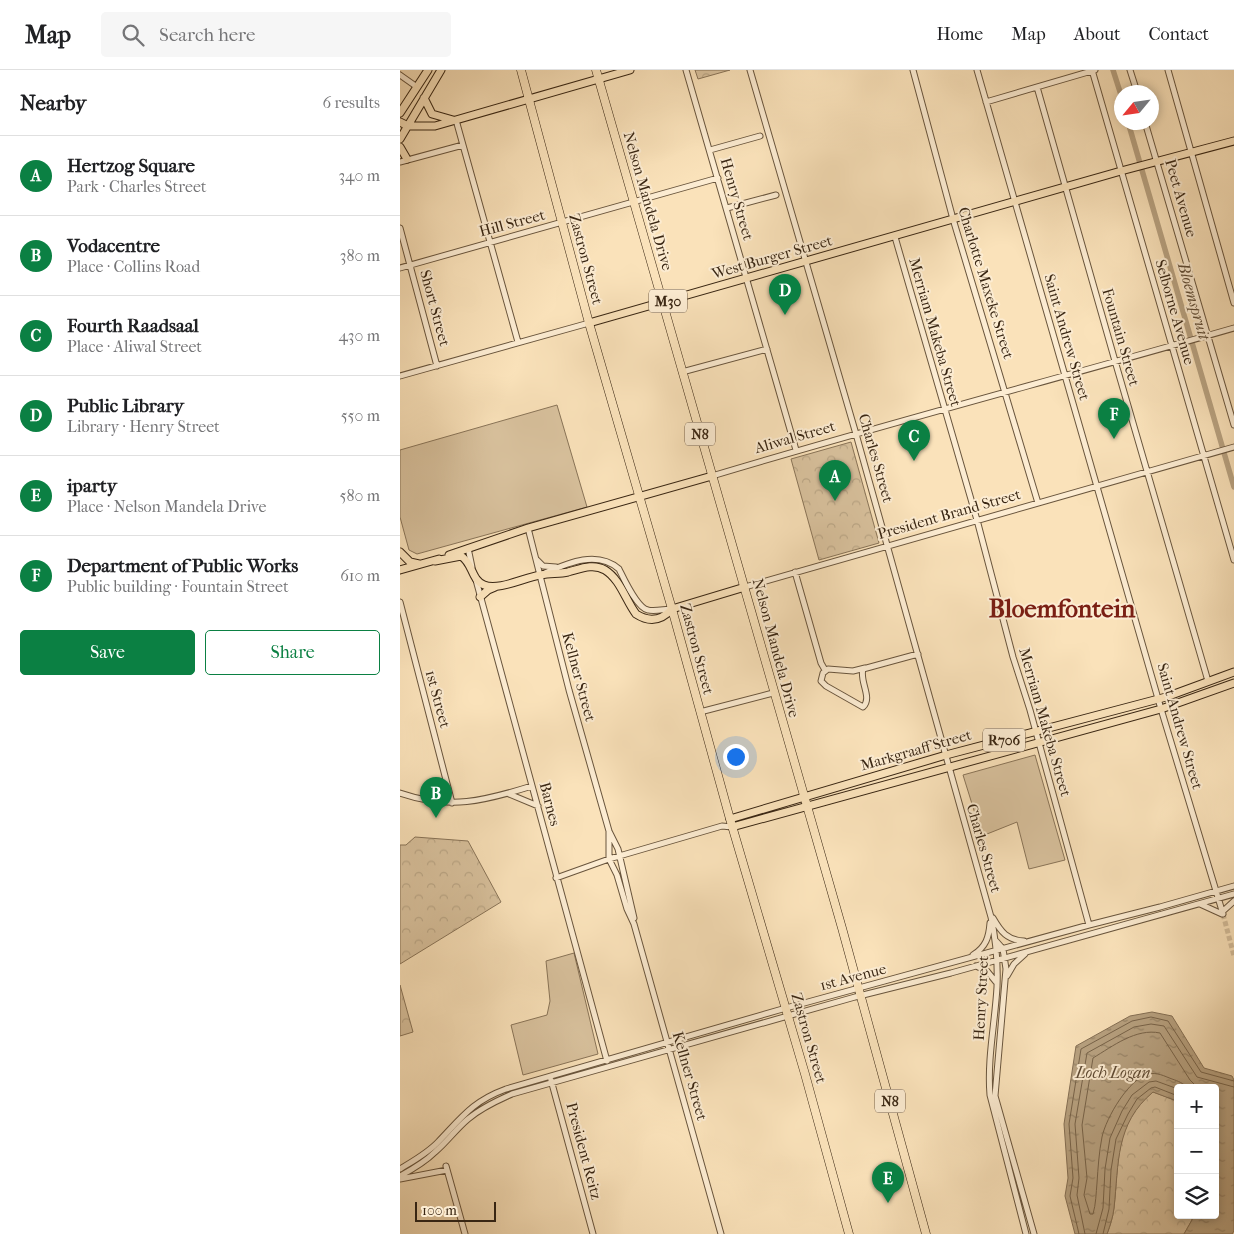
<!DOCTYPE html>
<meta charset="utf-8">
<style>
body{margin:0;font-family:"IM FELL French Canon",serif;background:#f6f6f6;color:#202124}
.controls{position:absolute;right:15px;bottom:15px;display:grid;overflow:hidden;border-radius:5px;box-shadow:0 2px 8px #0003}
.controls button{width:45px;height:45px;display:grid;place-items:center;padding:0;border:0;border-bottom:1px solid #e0e0e0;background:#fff;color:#202124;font:25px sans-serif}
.compass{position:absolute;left:714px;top:15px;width:45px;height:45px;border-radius:50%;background:#fff;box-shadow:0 2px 8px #0003;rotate:241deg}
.scale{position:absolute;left:15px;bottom:12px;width:81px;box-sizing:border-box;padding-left:5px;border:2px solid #392613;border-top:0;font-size:14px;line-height:18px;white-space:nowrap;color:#392613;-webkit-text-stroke:4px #fcecd2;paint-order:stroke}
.you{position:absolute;left:335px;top:686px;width:18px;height:18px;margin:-12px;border:4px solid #fff;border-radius:50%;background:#1a73e8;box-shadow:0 0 0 8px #1a73e833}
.badge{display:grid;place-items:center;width:32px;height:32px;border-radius:50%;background:#0b8043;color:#fff;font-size:16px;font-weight:700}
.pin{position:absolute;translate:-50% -41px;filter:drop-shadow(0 1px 2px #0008)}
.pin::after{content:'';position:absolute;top:26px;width:18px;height:15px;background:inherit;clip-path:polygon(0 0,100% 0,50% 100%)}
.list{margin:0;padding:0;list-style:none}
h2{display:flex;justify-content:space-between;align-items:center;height:65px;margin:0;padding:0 20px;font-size:21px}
h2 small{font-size:16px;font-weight:400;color:#757577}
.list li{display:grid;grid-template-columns:32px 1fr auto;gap:15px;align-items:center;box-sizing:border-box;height:80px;padding:0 20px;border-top:1px solid #e0e0e0}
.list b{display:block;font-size:19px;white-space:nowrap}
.list p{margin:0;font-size:16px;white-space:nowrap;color:#757577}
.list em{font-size:16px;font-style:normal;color:#757577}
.actions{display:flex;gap:10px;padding:15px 20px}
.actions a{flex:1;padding:11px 0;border:1px solid #0b8043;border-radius:5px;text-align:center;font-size:18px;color:#0b8043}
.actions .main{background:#0b8043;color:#fff}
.icon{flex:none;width:28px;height:28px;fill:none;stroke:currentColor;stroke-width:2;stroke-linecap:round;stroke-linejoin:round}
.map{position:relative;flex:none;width:834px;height:1164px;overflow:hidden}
header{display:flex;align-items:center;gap:30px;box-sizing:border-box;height:70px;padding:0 25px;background:#fff;border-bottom:1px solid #e0e0e0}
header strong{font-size:24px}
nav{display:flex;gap:28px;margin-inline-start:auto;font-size:18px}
.search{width:350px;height:45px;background:#f6f6f6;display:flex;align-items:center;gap:12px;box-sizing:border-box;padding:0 18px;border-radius:5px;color:#757577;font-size:19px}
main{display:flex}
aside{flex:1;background:#fff}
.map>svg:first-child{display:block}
.green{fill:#d9c29e;stroke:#897458}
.park{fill:url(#park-crowns);stroke:#897458}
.water{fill:url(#water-ripples);stroke:#857055}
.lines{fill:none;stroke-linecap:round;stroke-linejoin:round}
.shore{stroke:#78644a;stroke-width:1}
.canal{stroke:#b8a281;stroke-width:5.5}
.minor-tunnel{stroke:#d3bc99;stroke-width:5;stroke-dasharray:5 2.5;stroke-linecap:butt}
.minor-casing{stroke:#69553d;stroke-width:7}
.major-casing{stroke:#392613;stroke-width:9}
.highway-casing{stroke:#392613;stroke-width:9}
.minor{stroke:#fcecd2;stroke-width:5}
.major{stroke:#fae2ba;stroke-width:7}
.highway{stroke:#fae2ba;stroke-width:8}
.labels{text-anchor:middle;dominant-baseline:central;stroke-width:4;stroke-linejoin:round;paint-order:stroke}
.shield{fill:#fcecd2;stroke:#74614c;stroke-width:1}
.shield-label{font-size:14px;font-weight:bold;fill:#392613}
.street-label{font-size:15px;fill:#392613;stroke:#fcecd2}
.water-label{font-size:16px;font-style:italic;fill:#5f4b34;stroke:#fcecd2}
.town-label{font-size:25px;font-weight:bold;fill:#7a1f14;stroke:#fcecd2}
</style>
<header>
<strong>Map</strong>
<div class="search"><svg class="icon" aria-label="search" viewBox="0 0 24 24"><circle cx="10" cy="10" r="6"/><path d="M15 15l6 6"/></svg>Search here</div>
<nav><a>Home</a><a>Map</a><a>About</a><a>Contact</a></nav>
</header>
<main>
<aside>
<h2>Nearby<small>6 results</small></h2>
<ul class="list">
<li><span class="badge">A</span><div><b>Hertzog Square</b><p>Park · Charles Street</p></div><em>340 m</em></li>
<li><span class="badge">B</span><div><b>Vodacentre</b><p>Place · Collins Road</p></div><em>380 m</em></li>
<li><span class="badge">C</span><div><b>Fourth Raadsaal</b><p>Place · Aliwal Street</p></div><em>430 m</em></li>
<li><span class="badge">D</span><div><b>Public Library</b><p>Library · Henry Street</p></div><em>550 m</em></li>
<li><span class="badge">E</span><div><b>iparty</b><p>Place · Nelson Mandela Drive</p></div><em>580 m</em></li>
<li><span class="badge">F</span><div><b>Department of Public Works</b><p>Public building · Fountain Street</p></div><em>610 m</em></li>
</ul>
<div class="actions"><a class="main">Save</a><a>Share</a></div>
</aside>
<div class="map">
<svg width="834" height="1164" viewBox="0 0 834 1164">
<defs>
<pattern id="park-crowns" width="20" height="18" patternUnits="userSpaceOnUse" patternTransform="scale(1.25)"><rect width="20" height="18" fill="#d9c29e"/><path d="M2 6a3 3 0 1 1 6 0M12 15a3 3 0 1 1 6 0" fill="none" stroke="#bba787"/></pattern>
<pattern id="water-ripples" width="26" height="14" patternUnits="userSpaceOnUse" patternTransform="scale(1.25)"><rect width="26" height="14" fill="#b8a281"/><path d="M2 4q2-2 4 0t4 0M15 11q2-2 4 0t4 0" fill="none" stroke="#978468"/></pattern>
</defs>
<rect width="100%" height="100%" fill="#fae2ba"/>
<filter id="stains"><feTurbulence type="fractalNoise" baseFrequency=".004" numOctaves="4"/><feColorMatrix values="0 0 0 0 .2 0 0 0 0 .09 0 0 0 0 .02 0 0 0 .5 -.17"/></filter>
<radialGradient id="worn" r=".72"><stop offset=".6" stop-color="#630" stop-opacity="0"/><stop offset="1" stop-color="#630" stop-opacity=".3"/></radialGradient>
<path class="green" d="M157,335L187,437L17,484L9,480L0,447V380Z
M635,685L665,790L629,799L617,752L582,766L563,705Z
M174,883L198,984L123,1005L111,955L147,945L150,931L146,891Z"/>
<path class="park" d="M295,0H330L298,9Z
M451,372L479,473L419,490L391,389Z
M15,767L68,771L101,832L0,894V775H6Z
M0,915L13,962L0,966Z
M753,1022L775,1030V1033L778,1034V1145H793L792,1150L784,1164H707C710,1156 713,1147 714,1138C719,1093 714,1054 753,1022Z"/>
<path class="water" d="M752,942L772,946L804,998L832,1006L834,1010V1161L832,1164H784L792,1150L793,1145H815V1018H778V1034L775,1033L774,1030L753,1022C715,1054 719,1093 714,1138C713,1147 710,1156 707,1164H675L665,1126L668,1108L664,1054L676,976L730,946Z"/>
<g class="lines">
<path class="shore" d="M788,1018C783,1013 778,1011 772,1009C764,1006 757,1002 749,1004C729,1008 706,1048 702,1067C699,1082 698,1098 697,1113C696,1123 696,1134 693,1144H690L684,1125L687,1108L682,1055L693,988C713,976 736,958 760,963L790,1010L795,1015L804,1018
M679,1164L670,1126L673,1108L669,1054L681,979L732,951L751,947L768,951L801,1002L834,1011
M685,1164L677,1125L679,1108L675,1054L687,983L734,957L751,954L764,956L797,1007L834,1017
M696,1164L703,1138L705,1099L710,1068L722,1041L732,1025L749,1012L756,1011L778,1019
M703,1164L709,1139L711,1100L716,1069L728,1044L737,1029L751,1018L755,1017L778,1026"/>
<path class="canal" d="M713,0L722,28
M728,52L834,417"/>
<path class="minor-tunnel" d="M823,844L834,886"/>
<g class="minor-casing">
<path id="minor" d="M286,0L396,380
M350,0L456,364L591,847C596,870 598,893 597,917C595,953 587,989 590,1025L626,1164
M513,0L553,149L638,433
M577,0L761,639L823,844
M692,0L834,490
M730,0L737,22
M768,0L834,233
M0,5L17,17
M637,17L715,291L808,611
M586,32L695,0
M56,50L118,272
M745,52L834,355
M310,80L360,66
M0,92L63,75
M327,138L376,125
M0,158L37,296
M495,167L577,450L613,587L630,640L689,855
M0,198L318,108
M282,302L367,279
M0,306L189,253
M312,406C485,354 660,308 834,258
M128,458L169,620L209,761L218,779L234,848
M68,478L72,497
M137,490L143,496L156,497
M395,502L421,593L425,600
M145,503C168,493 197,480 219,499C224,509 237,538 248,540C254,542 265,539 272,539
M76,510L207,991
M345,517L834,377
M0,532L52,733
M465,598L453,601L428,599L423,603L421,611L426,616L463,637C473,628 459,611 463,599L518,584
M300,642L373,623
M0,723C50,740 84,731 132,716
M109,724L138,736
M209,761V789L217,805L227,839L234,854L321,1164
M156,808L209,789L322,756L332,757
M800,834L822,844
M822,842L834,831
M593,848C601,862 607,870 624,871
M596,871L603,879L606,899L595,1026L634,1164
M573,885C586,877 589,867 590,853
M576,896L587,901L596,912
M607,906L614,894L625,884
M151,1010L193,1164
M46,1096L65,1164
M0,1099C13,1091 28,1083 39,1071C62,1047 73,1031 106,1019L386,938L689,855L760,837L834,816
M0,1106C13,1099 25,1092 35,1082C47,1072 56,1059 68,1049C81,1038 96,1031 112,1024L455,927L551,903L834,824
M0,1109L47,1100"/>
</g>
<g class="major-casing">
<path id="major" d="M24,28L32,44L53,50
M0,43L28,0
M0,52L8,56H35L230,0
M0,69L41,0
M0,77L7,89
M189,253L721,101L834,71
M0,482L10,492L19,494
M49,485L128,458L312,406
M35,491L61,486C73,493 71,510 84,515C99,521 125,507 141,505C150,503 159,504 168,502C180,499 193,493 205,500C220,509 226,531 236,544C250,553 262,550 272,539L345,517
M0,500L39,489
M80,527L88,520L95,517
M330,749L546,685L766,627L834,602
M332,757L761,639L834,613"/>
</g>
<g class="highway-casing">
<path id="highway" d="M121,0L189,253L272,539L330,749L405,1004L449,1164
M196,0L442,858L526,1164"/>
</g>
<use href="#minor" class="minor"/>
<use href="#major" class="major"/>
<use href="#highway" class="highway"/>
</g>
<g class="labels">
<g class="shield">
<rect x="249" y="219.5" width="38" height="23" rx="4"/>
<rect x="285" y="352.5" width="30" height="23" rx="4"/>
<rect x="583" y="658.5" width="42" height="23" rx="4"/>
<rect x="475" y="1019.5" width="30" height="23" rx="4"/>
</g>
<g class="shield-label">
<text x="268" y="231">M30</text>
<text x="300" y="364">N8</text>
<text x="604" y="670">R706</text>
<text x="490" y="1031">N8</text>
</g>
<g class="street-label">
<text transform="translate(781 128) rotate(74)">Peet Avenue</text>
<text transform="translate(337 129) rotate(74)">Henry Street</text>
<text transform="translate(248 131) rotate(74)">Nelson Mandela Drive</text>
<text transform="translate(112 153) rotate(-15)">Hill Street</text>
<text transform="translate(372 187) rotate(-16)">West Burger Street</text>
<text transform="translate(186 189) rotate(75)">Zastron Street</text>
<text transform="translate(586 213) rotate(73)">Charlotte Maxeke Street</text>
<text transform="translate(35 238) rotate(75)">Short Street</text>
<text transform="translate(775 242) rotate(74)">Selborne Avenue</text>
<text transform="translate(535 262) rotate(74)">Merriam Makeba Street</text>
<text transform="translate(667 267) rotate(74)">Saint Andrew Street</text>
<text transform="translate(721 267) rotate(74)">Fountain Street</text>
<text transform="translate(395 367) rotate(-16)">Aliwal Street</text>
<text transform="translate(476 388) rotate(74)">Charles Street</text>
<text transform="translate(549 444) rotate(-16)">President Brand Street</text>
<text transform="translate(376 578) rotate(75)">Nelson Mandela Drive</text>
<text transform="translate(297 579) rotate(75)">Zastron Street</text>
<text transform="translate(179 607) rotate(75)">Kellner Street</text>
<text transform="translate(38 629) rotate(75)">1st Street</text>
<text transform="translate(645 652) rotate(74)">Merriam Makeba Street</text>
<text transform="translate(780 656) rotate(74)">Saint Andrew Street</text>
<text transform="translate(516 680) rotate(-16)">Markgraaff Street</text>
<text transform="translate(150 734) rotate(75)">Barnes</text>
<text transform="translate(584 778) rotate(74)">Charles Street</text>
<text transform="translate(453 907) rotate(-15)">1st Avenue</text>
<text transform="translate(581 928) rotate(-87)">Henry Street</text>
<text transform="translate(409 968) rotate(74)">Zastron Street</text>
<text transform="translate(290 1006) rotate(74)">Kellner Street</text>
<text transform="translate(184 1081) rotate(75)">President Reitz</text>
</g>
<g class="water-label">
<text transform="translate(794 231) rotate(74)">Bloemspruit</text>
<text x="713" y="1002">Loch Logan</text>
</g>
<g class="town-label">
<text x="662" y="538">Bloemfontein</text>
</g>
</g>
<rect width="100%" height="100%" filter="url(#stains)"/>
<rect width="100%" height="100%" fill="url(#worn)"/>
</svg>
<div class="controls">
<button>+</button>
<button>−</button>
<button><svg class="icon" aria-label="layers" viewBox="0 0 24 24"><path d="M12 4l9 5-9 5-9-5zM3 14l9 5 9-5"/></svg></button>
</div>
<svg class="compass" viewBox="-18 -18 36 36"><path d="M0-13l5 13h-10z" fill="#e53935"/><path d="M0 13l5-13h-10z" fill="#757577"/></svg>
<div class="scale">100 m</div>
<div class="you"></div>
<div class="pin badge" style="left:435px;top:431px">A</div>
<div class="pin badge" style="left:36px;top:748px">B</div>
<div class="pin badge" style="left:514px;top:391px">C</div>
<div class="pin badge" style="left:385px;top:245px">D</div>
<div class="pin badge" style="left:488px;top:1133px">E</div>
<div class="pin badge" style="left:714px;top:369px">F</div>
</div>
</main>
